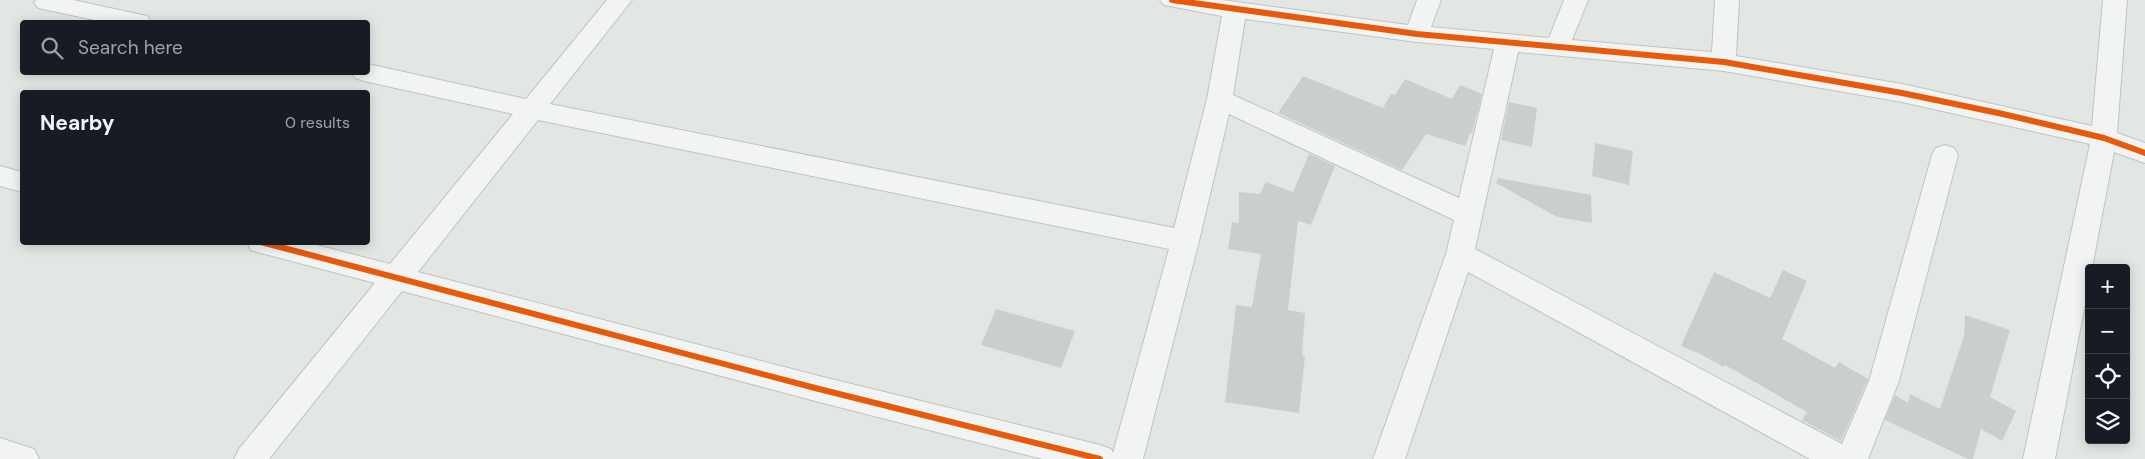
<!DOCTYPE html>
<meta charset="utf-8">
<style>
body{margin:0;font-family:"DM Sans",sans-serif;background:#242831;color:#f1f3f6}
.controls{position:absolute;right:15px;bottom:15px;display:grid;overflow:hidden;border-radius:5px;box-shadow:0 2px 12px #0003}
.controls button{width:45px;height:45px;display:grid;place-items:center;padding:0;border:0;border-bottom:1px solid #363941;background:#171b24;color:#f1f3f6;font:25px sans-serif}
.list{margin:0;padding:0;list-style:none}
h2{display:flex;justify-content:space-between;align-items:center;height:65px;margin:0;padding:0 20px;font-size:21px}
h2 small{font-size:16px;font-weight:400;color:#9ea1a6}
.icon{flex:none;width:28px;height:28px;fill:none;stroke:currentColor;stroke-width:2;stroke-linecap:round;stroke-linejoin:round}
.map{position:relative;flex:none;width:2145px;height:459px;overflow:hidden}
.search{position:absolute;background:#171b24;box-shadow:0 2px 12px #0003;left:20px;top:20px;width:350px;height:55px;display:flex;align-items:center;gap:12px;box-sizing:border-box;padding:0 18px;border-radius:5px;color:#9ea1a6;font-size:19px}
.panel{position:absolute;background:#171b24;box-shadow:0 2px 12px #0003;left:20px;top:90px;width:350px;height:155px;border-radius:5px}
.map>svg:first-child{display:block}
.building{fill:#cacfcd}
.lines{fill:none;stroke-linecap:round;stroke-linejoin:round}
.street-casing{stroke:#bfc3c1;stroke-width:2}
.street{fill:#f1f4f2;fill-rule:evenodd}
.cycleway-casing{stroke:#f0f6f3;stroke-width:9}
.cycleway{stroke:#e8590c;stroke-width:6}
</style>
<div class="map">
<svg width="2145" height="459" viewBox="0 0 2145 459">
<rect width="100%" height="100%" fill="#e2e7e4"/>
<path class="building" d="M1303,76L1383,108L1391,94L1395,95L1405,79L1452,99L1460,85L1482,94L1472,133H1470L1465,146L1426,134L1402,170L1278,113Z
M1509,102L1537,108L1532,147L1501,140Z
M1595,143L1633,151L1629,185L1592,176Z
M1309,154L1335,166L1311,225L1298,221L1288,310L1305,313L1302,355L1305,356L1299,413L1225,402L1236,305L1252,307L1261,254L1228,249L1232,222L1239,223V192L1260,194L1266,182L1293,192Z
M1498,178L1591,195L1592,223L1557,217L1496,183Z
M1783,270L1807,281L1782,339L1835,368L1839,362L1868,379L1841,441L1802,420L1807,412L1725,365L1724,367L1698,353L1681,346L1714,272L1770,298Z
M996,309L1075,331L1061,368L981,345Z
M1965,315L2010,330L1990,397L2016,411L2002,441L1981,429L1973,459H1968L1885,420L1895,395L1908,403L1910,394L1940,409L1964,336Z"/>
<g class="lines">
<g class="street-casing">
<path id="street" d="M36,0H73L147,16L151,22H104L38,8L34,2Z
M607,0H632L550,104L1174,228L1207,99L1222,16L1164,5L1160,0H1222L1408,25L1417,0H1441L1431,27L1549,38L1564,0H1588L1572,40L1712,52L1715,0H1739L1736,56L1902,84L2092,126L2103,0H2127L2117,133L2145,143V163L2114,152L2092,268H2089V284L2055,459H2023L2090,144L1902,102L1724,71L1518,52L1475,249L1842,444L1869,381L1932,155L1936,148L1945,145L1954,148L1958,155L1899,381L1868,459H1810L1468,272L1405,459H1373L1446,254L1454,220L1229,114L1199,241L1143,459H1043L819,402L402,291L269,459H234L239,449L375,283L261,253L251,250L247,242H305L390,264L513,114L364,81L355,78L352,72H368V64L526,99ZM1245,19L1417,42L1494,49L1459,198L1233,95ZM538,120L1169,249L1113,453L1111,449L1100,445L819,376L418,272Z
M0,166L22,172V192L0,186Z
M0,438L34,449L39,459H0Z"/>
</g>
<use href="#street" class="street"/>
<g class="cycleway-casing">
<path id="cycleway" d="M1172,0L1417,34L1724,62L1902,93L2003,114L2104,138L2145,153
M261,242L819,389L1100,459"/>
</g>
<use href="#cycleway" class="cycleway"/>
</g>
</svg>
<div class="controls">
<button>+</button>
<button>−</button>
<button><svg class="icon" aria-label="locate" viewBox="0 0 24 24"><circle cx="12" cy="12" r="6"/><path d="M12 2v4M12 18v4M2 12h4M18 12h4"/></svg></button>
<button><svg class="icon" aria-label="layers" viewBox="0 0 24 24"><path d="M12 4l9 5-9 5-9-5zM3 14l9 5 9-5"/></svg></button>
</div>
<div class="search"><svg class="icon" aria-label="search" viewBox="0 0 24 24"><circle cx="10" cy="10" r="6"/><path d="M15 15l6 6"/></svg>Search here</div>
<section class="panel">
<h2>Nearby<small>0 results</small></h2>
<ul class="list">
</ul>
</section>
</div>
